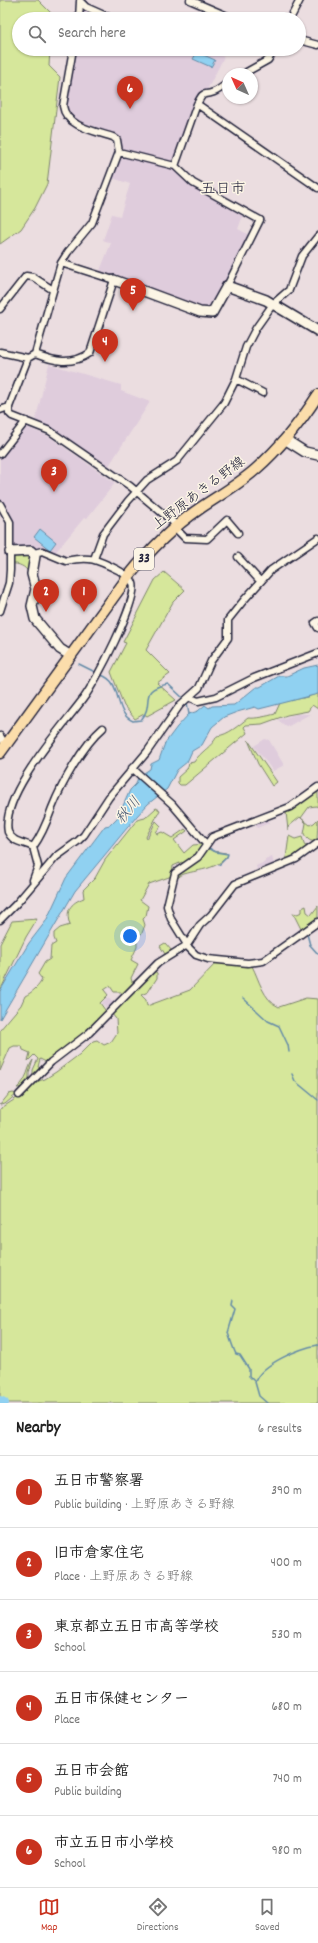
<!DOCTYPE html>
<meta charset="utf-8">
<style>
body{margin:0;font-family:Dekko,"Klee One",sans-serif;background:#f2f2f2;color:#222}
.compass{position:absolute;left:222px;top:68px;width:36px;height:36px;border-radius:50%;background:#fff;box-shadow:0 1px 3px #0004;rotate:315deg}
.you{position:absolute;left:130px;top:936px;width:14px;height:14px;margin:-10px;border:3px solid #fff;border-radius:50%;background:#1a73e8;box-shadow:0 0 0 6px #1a73e833}
.badge{display:grid;place-items:center;width:26px;height:26px;border-radius:50%;background:#c8321e;color:#fff;font-size:13px;font-weight:700}
.pin{position:absolute;translate:-50% -33px;filter:drop-shadow(0 1px 2px #0008)}
.pin::after{content:'';position:absolute;top:21px;width:14px;height:12px;background:inherit;clip-path:polygon(0 0,100% 0,50% 100%)}
.list{margin:0;padding:0;list-style:none}
h2{display:flex;justify-content:space-between;align-items:center;height:52px;margin:0;padding:0 16px;font-size:17px}
h2 small{font-size:13px;font-weight:400;color:#767676}
.list li{display:grid;grid-template-columns:26px 1fr auto;gap:12px;align-items:center;box-sizing:border-box;height:72px;padding:0 16px;border-top:1px solid #e0e0e0}
.list b{display:block;font-size:15px;white-space:nowrap}
.list p{margin:0;font-size:13px;white-space:nowrap;color:#767676}
.list em{font-size:13px;font-style:normal;color:#767676}
.icon{flex:none;width:22px;height:22px;fill:none;stroke:currentColor;stroke-width:2;stroke-linecap:round;stroke-linejoin:round}
.map{position:relative;flex:none;width:318px;height:1403px;overflow:hidden}
.search{position:absolute;background:#fff;box-shadow:0 1px 3px #0004;left:12px;right:12px;top:12px;height:44px;display:flex;align-items:center;gap:10px;box-sizing:border-box;padding:0 14px;border-radius:22px;color:#767676;font-size:15px}
.sheet{height:484px;background:#fff}
nav{display:flex;justify-content:space-around;align-items:center;box-sizing:border-box;height:56px;border-top:1px solid #e0e0e0;background:#fff;font-size:11px;color:#767676}
nav a{display:grid;justify-items:center;gap:2px}
nav .on{color:#c8321e}
.map>svg:first-child{display:block}
.built{fill:#dfccdc}
.green{fill:#d6e79b;stroke:#7c846b}
.water{fill:#90d1f1;stroke:#648ba8}
.lines{fill:none;stroke-linecap:round;stroke-linejoin:round}
.stream{stroke:#648ba8;stroke-width:1.5}
.river{stroke:#90d1f1;stroke-width:10}
.street-casing{stroke:#22223b;stroke-width:9}
.secondary-casing{stroke:#22223b;stroke-width:12}
.primary-casing{stroke:#22223b;stroke-width:13}
.street{stroke:#fcf5e5;stroke-width:6}
.secondary{stroke:#fcf5e5;stroke-width:9}
.primary{stroke:#fbddab;stroke-width:10}
.labels{text-anchor:middle;dominant-baseline:central;stroke-width:3;stroke-linejoin:round;paint-order:stroke}
.shield{fill:#fcf5e5;stroke:#63616e;stroke-width:1}
.shield-label{font-size:13px;font-weight:bold;fill:#22223b}
.street-label{font-size:14px;fill:#22223b;stroke:#fcf5e5}
.neighbourhood-label{font-size:15px;fill:#22223b;stroke:#fcf5e5}
.water-label{font-size:15px;font-style:italic;fill:#435772;stroke:#fcf5e5}
</style>
<div class="map">
<svg width="318" height="1403" viewBox="0 0 318 1403">
<rect width="100%" height="100%" fill="#ebdde0"/>
<filter id="ink" filterUnits="userSpaceOnUse"><feTurbulence type="fractalNoise" baseFrequency=".025" numOctaves="2"/><feDisplacementMap in="SourceGraphic" scale="8" xChannelSelector="R" yChannelSelector="G"/><feConvolveMatrix kernelMatrix="1 2 1 2 8 2 1 2 1" color-interpolation-filters="sRGB"/></filter>
<g filter="url(#ink)">
<path class="built" d="M85,9L109,19H81L82,12Z
M75,49H205L224,57L207,90L200,91L172,164L123,151L119,138L74,119L68,114L65,106Z
M119,154L175,169L244,213L238,229L249,235L213,306L206,310L159,291L99,273L111,243L103,240L112,214L120,216L130,184L110,177Z
M49,364L121,385V391L150,402L108,467L51,429L35,422Z
M24,426L48,436L115,483L87,518H84L54,554L39,548L35,549L31,547H17L12,545V533L0,502V457Z
M296,714H310L287,727L278,720Z
M265,739L269,740L284,765L273,771L254,746Z
M268,817L269,823L257,828L255,822Z
M272,857L274,864L247,875V874L257,870L256,866L265,862V860Z
M108,997L115,1005L109,1011L102,1003Z"/>
<path class="green" d="M0,0H38L51,13V19H19V49H50L49,66L60,77L47,184L35,208L21,229L0,244Z
M31,554L28,572C26,567 18,563 12,564V556Z
M164,572L185,590L173,602L146,650L170,674L157,683L176,700L147,716L144,714L135,719L124,706L111,672L126,643L123,642L155,580Z
M318,693V709L312,705L308,711L287,715L262,724L246,725L244,727L247,733L185,785H180L178,783V777L187,769L189,763L194,762C201,751 212,747 217,736C228,735 239,725 248,718C255,719 268,716 275,714L280,703C294,699 305,699 318,693Z
M248,740L277,782L272,786L258,764Z
M318,789V807L316,806L309,807L301,818L310,825L314,823L318,819L317,841C310,842 308,840 304,834L306,823L300,817L288,827V830L286,812Z
M156,808L160,810L146,837L147,839L156,821L161,826L156,832L157,834L162,832L172,838L185,829L187,831L174,840L184,853L193,845L205,844L201,852L185,865L182,862L173,866L172,876L149,884L140,900L148,906L146,916L143,919L145,925L142,933L137,938V947L131,960L138,964L131,978L132,982C138,980 157,960 165,954L160,946L165,943L172,951L122,997L121,992H114L110,986L104,990L108,995L100,1003L105,1010L109,1011L88,1031L48,1063L40,1059L38,1067L42,1068L33,1076V1070L38,1059L34,1055L28,1061L30,1053L23,1050L22,1046H14L10,1048L0,1071V1030L21,1005L25,996C31,993 40,986 42,979L38,974L45,962L50,959L51,946L56,943L54,938V933L60,928L70,925C65,911 70,903 84,898L83,890L95,878L105,860L137,820L145,818Z
M289,836L295,839L302,837L305,846L313,844L295,857L279,863L286,858Z
M207,846L213,851L226,853L228,855C216,870 201,869 184,874C180,875 177,879 174,882V878Z
M306,906L307,912L311,915L318,906V918L301,929L293,913L297,914L302,912V908Z
M37,919L26,937L0,991V944L12,921Z
M217,962L252,966C259,979 263,1000 279,1007L306,998L318,999V1403H0V1109L23,1094L35,1082L45,1079L56,1072L80,1054L93,1041L97,1040L104,1045L111,1042L117,1033L116,1019L112,1014L153,970L157,973V978L148,992L141,995L146,1000L147,1006L190,990Z
M33,1060L29,1073V1083L25,1087L17,1088C28,1079 27,1068 33,1060Z
M13,1093L17,1094L5,1104L0,1105L9,1094Z"/>
<path class="water" d="M197,52L215,60L211,67L193,59Z
M40,529L56,542L50,550L34,537Z
M318,665V694L267,707L259,709L255,707L237,712L224,717L212,727L202,745L192,751L187,762L177,770L167,789L148,804L137,816L75,891L0,1019V991L29,943L46,921L66,878L105,826L110,825L118,817L130,790L136,784L138,777L150,769L151,764L159,760L165,743L177,727L189,714L198,711L205,705L209,708L212,706L234,705L256,687H260L279,676H287L304,668Z"/>
<g class="lines">
<path class="stream" d="M79,664L97,673
M101,675C124,682 112,712 133,721L141,720C156,702 136,690 168,684L185,700
M187,703L189,714
M207,847L216,852L228,854L227,857L219,865
M307,934L310,945L318,954
M243,998L268,1021L279,1026L288,1045L289,1052
M292,1074L295,1081L318,1100
M233,1301L232,1306L235,1309L228,1333C230,1338 234,1351 236,1354L240,1355L249,1369V1376L255,1382
M267,1403L259,1396L255,1382C261,1364 300,1348 318,1345"/>
<path class="river" d="M0,1401L4,1403"/>
<g class="street-casing">
<path id="street" d="M190,0L234,19
M80,1L86,7L113,19
M79,19L80,1
M290,19L300,0
M299,40L318,45
M243,74L268,60L275,49
M197,104L318,188
M119,152L175,166L193,183L260,220L227,286
M175,166L197,104C205,89 202,97 214,92C219,90 223,86 228,83
M0,309L26,276L33,277L53,290
M0,352L28,358L35,354C54,361 71,366 90,353L114,280L61,263
M35,354L61,263L68,252L92,223L119,152L117,140L113,137C95,131 66,127 63,106L73,49
M28,358L9,407V413L12,416L50,431L130,486L173,522L175,528L185,538L207,539L227,520L238,533
M236,379L263,393
M0,410L9,407
M0,454L26,421
M0,504L10,522V570L9,583L0,611
M238,557L260,581
M94,559L103,534L128,501L147,480L177,461L224,403L236,379L246,347L256,328L273,304L289,290L302,256L318,236
M318,621L315,623L318,628
M189,697L198,701L216,697L254,678L318,653
M0,736L6,745
M132,768L172,804L206,844
M318,787L290,807L212,837L198,857L175,873L167,906L171,919L189,948L196,955L208,959L248,963L263,961L318,922
M33,847C42,835 47,822 52,808C62,783 83,745 103,728
M33,880L38,866L33,847C24,842 13,843 8,832C0,795 63,726 83,699C95,684 139,599 133,583C131,577 123,573 118,570C96,559 90,556 66,561L42,551L34,553
M0,920L17,903L56,857L78,841L84,835L109,797L147,752L180,705L199,688L211,661L228,638V620L244,600L271,570L318,538
M19,1095L51,1062L89,1033L158,963L187,945L200,925L211,915L235,884L296,859L318,843"/>
</g>
<g class="secondary-casing">
<path id="secondary" d="M114,280L200,312L212,313L227,286L266,300L318,331
M286,440L305,452L318,455
M10,552L31,551L35,556L32,574L36,589L32,606L35,619L60,649L71,656"/>
</g>
<g class="primary-casing">
<path id="primary" d="M0,753L128,577C149,551 171,528 199,509C218,496 238,485 256,469C281,447 300,423 318,395"/>
</g>
<use href="#street" class="street"/>
<use href="#secondary" class="secondary"/>
<use href="#primary" class="primary"/>
</g>
</g>
<g class="labels">
<rect class="shield" x="134" y="548" width="20" height="22" rx="3"/>
<g class="shield-label">
<text x="144" y="559">33</text>
</g>
<g class="street-label">
<text transform="translate(199 494) rotate(-37)">上野原あきる野線</text>
</g>
<g class="neighbourhood-label">
<text x="223" y="190">五日市</text>
</g>
<g class="water-label">
<text transform="translate(129 811) rotate(-50)">秋川</text>
</g>
</g>
</svg>
<svg class="compass" viewBox="-18 -18 36 36"><path d="M0-13l5 13h-10z" fill="#e53935"/><path d="M0 13l5-13h-10z" fill="#767676"/></svg>
<div class="you"></div>
<div class="pin badge" style="left:84px;top:612px">1</div>
<div class="pin badge" style="left:46px;top:612px">2</div>
<div class="pin badge" style="left:54px;top:492px">3</div>
<div class="pin badge" style="left:105px;top:362px">4</div>
<div class="pin badge" style="left:133px;top:311px">5</div>
<div class="pin badge" style="left:130px;top:109px">6</div>
<div class="search"><svg class="icon" aria-label="search" viewBox="0 0 24 24"><circle cx="10" cy="10" r="6"/><path d="M15 15l6 6"/></svg>Search here</div>
</div>
<section class="sheet">
<h2>Nearby<small>6 results</small></h2>
<ul class="list">
<li><span class="badge">1</span><div><b>五日市警察署</b><p>Public building · 上野原あきる野線</p></div><em>390 m</em></li>
<li><span class="badge">2</span><div><b>旧市倉家住宅</b><p>Place · 上野原あきる野線</p></div><em>400 m</em></li>
<li><span class="badge">3</span><div><b>東京都立五日市高等学校</b><p>School</p></div><em>530 m</em></li>
<li><span class="badge">4</span><div><b>五日市保健センター</b><p>Place</p></div><em>680 m</em></li>
<li><span class="badge">5</span><div><b>五日市会館</b><p>Public building</p></div><em>740 m</em></li>
<li><span class="badge">6</span><div><b>市立五日市小学校</b><p>School</p></div><em>980 m</em></li>
</ul>
</section>
<nav>
<a class="on"><svg class="icon" aria-label="map" viewBox="0 0 24 24"><path d="M3 6l6-2 6 2 6-2v14l-6 2-6-2-6 2zM9 4v14M15 6v14"/></svg>Map</a>
<a><svg class="icon" aria-label="directions" viewBox="0 0 24 24"><path d="M12 3l9 9-9 9-9-9zM9 14v-3h6M13 9l2 2-2 2"/></svg>Directions</a>
<a><svg class="icon" aria-label="saved" viewBox="0 0 24 24"><path d="M7 4h10v16l-5-4-5 4z"/></svg>Saved</a>
</nav>
